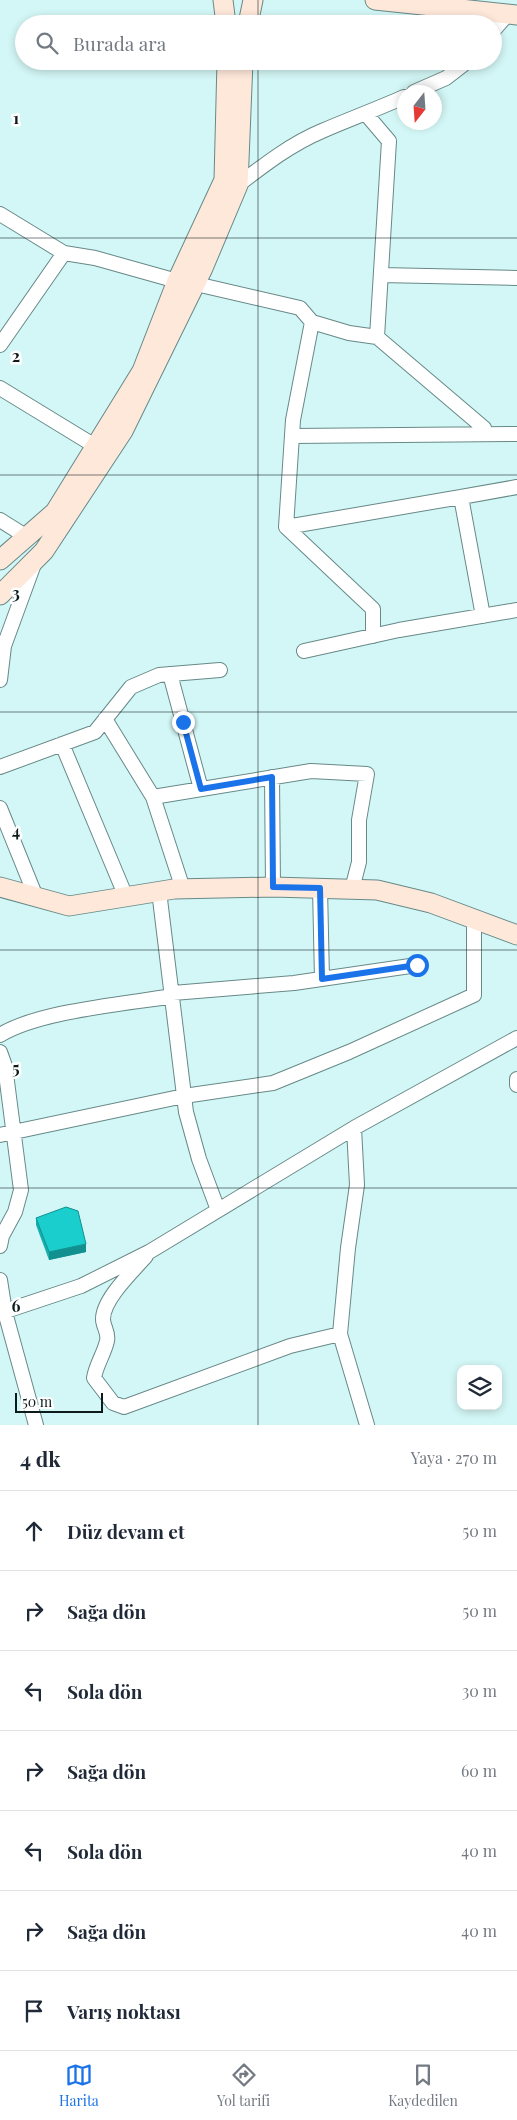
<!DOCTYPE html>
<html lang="tr">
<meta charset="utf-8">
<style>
body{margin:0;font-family:"Playfair Display",serif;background:#f6f6f7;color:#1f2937}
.controls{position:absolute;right:15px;bottom:15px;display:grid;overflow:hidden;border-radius:10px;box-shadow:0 2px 8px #0003}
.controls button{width:45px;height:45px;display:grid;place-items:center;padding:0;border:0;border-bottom:1px solid #e0e1e3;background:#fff;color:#1f2937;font:25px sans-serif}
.compass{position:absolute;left:397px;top:85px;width:45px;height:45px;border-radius:50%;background:#fff;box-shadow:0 2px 8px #0003;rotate:197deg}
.scale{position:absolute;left:15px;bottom:12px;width:88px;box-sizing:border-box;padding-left:5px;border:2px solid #0d1a1a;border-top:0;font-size:14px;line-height:18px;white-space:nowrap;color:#0d1a1a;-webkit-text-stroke:4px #fff;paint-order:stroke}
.stop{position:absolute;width:15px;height:15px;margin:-11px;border:4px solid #1a73e8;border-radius:50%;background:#fff}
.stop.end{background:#1a73e8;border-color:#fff;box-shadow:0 1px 5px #0008}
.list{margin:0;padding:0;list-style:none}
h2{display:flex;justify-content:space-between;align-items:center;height:65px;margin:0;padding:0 20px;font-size:21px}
h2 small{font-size:16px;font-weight:400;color:#747a83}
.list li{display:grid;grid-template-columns:32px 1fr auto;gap:15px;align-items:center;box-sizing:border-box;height:80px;padding:0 20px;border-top:1px solid #e0e1e3}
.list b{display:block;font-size:19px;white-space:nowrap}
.list em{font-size:16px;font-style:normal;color:#747a83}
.icon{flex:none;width:28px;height:28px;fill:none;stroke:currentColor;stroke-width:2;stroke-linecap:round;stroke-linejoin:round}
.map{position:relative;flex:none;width:517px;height:1425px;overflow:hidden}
.search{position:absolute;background:#fff;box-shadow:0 2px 8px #0003;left:15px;right:15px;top:15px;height:55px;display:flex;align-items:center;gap:12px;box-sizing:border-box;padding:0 18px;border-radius:28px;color:#747a83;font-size:19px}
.sheet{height:625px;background:#fff}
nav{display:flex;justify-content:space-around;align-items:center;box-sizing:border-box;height:70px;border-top:1px solid #e0e1e3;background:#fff;font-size:14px;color:#747a83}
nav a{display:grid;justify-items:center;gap:2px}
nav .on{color:#1a73e8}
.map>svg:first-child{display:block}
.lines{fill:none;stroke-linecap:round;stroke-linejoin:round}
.street-casing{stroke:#678988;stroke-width:16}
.secondary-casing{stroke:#678988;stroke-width:21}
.street{stroke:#fff;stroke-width:14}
.secondary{stroke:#fee8da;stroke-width:19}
.wall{fill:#16b1af}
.shaded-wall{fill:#12908f}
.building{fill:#19cecc;stroke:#12908f}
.route{stroke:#1a73e8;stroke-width:6}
.grid{fill:none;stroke:#0d1a1a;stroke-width:1;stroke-opacity:0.55}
.grid-label{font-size:16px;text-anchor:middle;font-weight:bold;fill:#0d1a1a;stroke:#fff;stroke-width:5;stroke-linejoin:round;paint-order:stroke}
</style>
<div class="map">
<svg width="517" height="1425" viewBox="0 0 517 1425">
<rect width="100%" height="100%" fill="#d3f7f6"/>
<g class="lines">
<g class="street-casing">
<path id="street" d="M493,31L508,14
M414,92L446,78L468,61
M366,114L389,141L377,337L484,428L486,434
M238,185C264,165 291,144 322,131C350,119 377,109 404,97
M0,214L64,253L95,258L177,281
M381,275L517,278
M196,284L300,308L312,322L293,420L286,527L373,609V636
M312,322L349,333L377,337
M0,345L64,253
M0,388L95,446
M292,436L517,434
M0,520L27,537
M286,527L461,497
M483,616L461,497L517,487
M304,651L399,630L517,610
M170,674L201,789
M0,680L4,646L34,564
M105,719L153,797L183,889
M62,744L126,897
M0,767L95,732L131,687L159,675L220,670
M272,777L273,887
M153,797L311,771L367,774L359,820V862L352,889
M0,808L36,897
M320,888L322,979
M159,891L186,1112L199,1159L218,1210
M173,993L294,983L417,965
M0,1035C39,1011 125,1004 173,996
M0,1052L5,1066L21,1190L15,1212L2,1236L0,1246
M517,1079V1085
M354,1128L357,1185L348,1248L340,1334L367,1425
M0,1135L184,1096L273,1083L349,1052L474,995V919
M146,1256C133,1271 103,1299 103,1319C103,1327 109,1332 107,1341C104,1354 96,1365 94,1378L113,1403L124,1407L290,1346L340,1334
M0,1280L5,1312L36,1425
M0,1313L81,1286L149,1252L354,1128L517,1038"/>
</g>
<g class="secondary-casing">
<path id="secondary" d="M223,0L226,24
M375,0L517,15
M248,24L253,0
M0,560L55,512L142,371L177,281L224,180L227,61
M0,595L44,551L123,431L203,268L238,185L243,61
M0,887L69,906L174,889L273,887L377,890L431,903L517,935"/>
</g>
<use href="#street" class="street"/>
<use href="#secondary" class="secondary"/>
</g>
<path class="wall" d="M36,1218L86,1252L49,1260L36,1225Z"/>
<path class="shaded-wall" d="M86,1244V1252L49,1260V1252Z"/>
<path class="building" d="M66,1207L78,1211L86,1244L49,1252L36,1218Z"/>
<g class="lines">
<path class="route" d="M183,722L201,789L272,777L273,887L320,888L322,979L417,965"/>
</g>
<path class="grid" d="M258,0V24M258,61V1425M0,238H517M0,475H517M0,712H517M0,950H517M0,1188H517"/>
<g class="grid-label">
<text x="16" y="124">1</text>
<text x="16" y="362">2</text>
<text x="16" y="599">3</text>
<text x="16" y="837">4</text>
<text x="16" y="1074">5</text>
<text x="16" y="1312">6</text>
</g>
</svg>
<div class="controls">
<button><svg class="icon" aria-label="layers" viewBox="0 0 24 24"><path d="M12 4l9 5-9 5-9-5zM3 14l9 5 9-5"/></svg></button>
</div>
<svg class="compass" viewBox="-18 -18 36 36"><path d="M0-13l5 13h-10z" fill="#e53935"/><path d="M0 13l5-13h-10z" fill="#747a83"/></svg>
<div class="scale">50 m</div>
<div class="stop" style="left:417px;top:965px"></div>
<div class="stop end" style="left:183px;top:722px"></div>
<div class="search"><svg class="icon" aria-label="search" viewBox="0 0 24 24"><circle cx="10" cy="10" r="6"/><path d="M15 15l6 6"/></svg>Burada ara</div>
</div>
<section class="sheet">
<h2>4 dk<small>Yaya · 270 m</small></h2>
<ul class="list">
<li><svg class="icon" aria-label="ahead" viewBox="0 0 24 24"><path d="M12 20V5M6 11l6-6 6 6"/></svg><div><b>Düz devam et</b></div><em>50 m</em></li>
<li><svg class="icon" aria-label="right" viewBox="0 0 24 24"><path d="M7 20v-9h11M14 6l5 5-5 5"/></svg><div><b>Sağa dön</b></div><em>50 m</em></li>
<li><svg class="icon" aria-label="left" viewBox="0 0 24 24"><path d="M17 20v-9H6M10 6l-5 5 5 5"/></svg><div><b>Sola dön</b></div><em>30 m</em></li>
<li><svg class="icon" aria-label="right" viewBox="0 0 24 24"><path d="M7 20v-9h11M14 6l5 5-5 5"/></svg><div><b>Sağa dön</b></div><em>60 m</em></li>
<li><svg class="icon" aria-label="left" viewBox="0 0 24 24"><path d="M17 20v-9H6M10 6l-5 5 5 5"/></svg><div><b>Sola dön</b></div><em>40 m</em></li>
<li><svg class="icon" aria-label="right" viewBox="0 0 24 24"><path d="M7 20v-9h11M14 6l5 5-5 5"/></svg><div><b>Sağa dön</b></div><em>40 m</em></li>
<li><svg class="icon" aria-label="arrive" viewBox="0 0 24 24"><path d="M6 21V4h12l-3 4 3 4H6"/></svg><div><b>Varış noktası</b></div></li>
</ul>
</section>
<nav>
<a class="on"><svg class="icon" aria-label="map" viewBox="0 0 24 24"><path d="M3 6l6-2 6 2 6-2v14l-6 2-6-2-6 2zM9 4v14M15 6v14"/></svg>Harita</a>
<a><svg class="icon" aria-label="directions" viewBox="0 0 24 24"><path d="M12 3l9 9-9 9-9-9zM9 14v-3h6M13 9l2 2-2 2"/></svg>Yol tarifi</a>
<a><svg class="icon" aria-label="saved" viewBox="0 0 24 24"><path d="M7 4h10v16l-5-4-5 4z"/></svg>Kaydedilen</a>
</nav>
